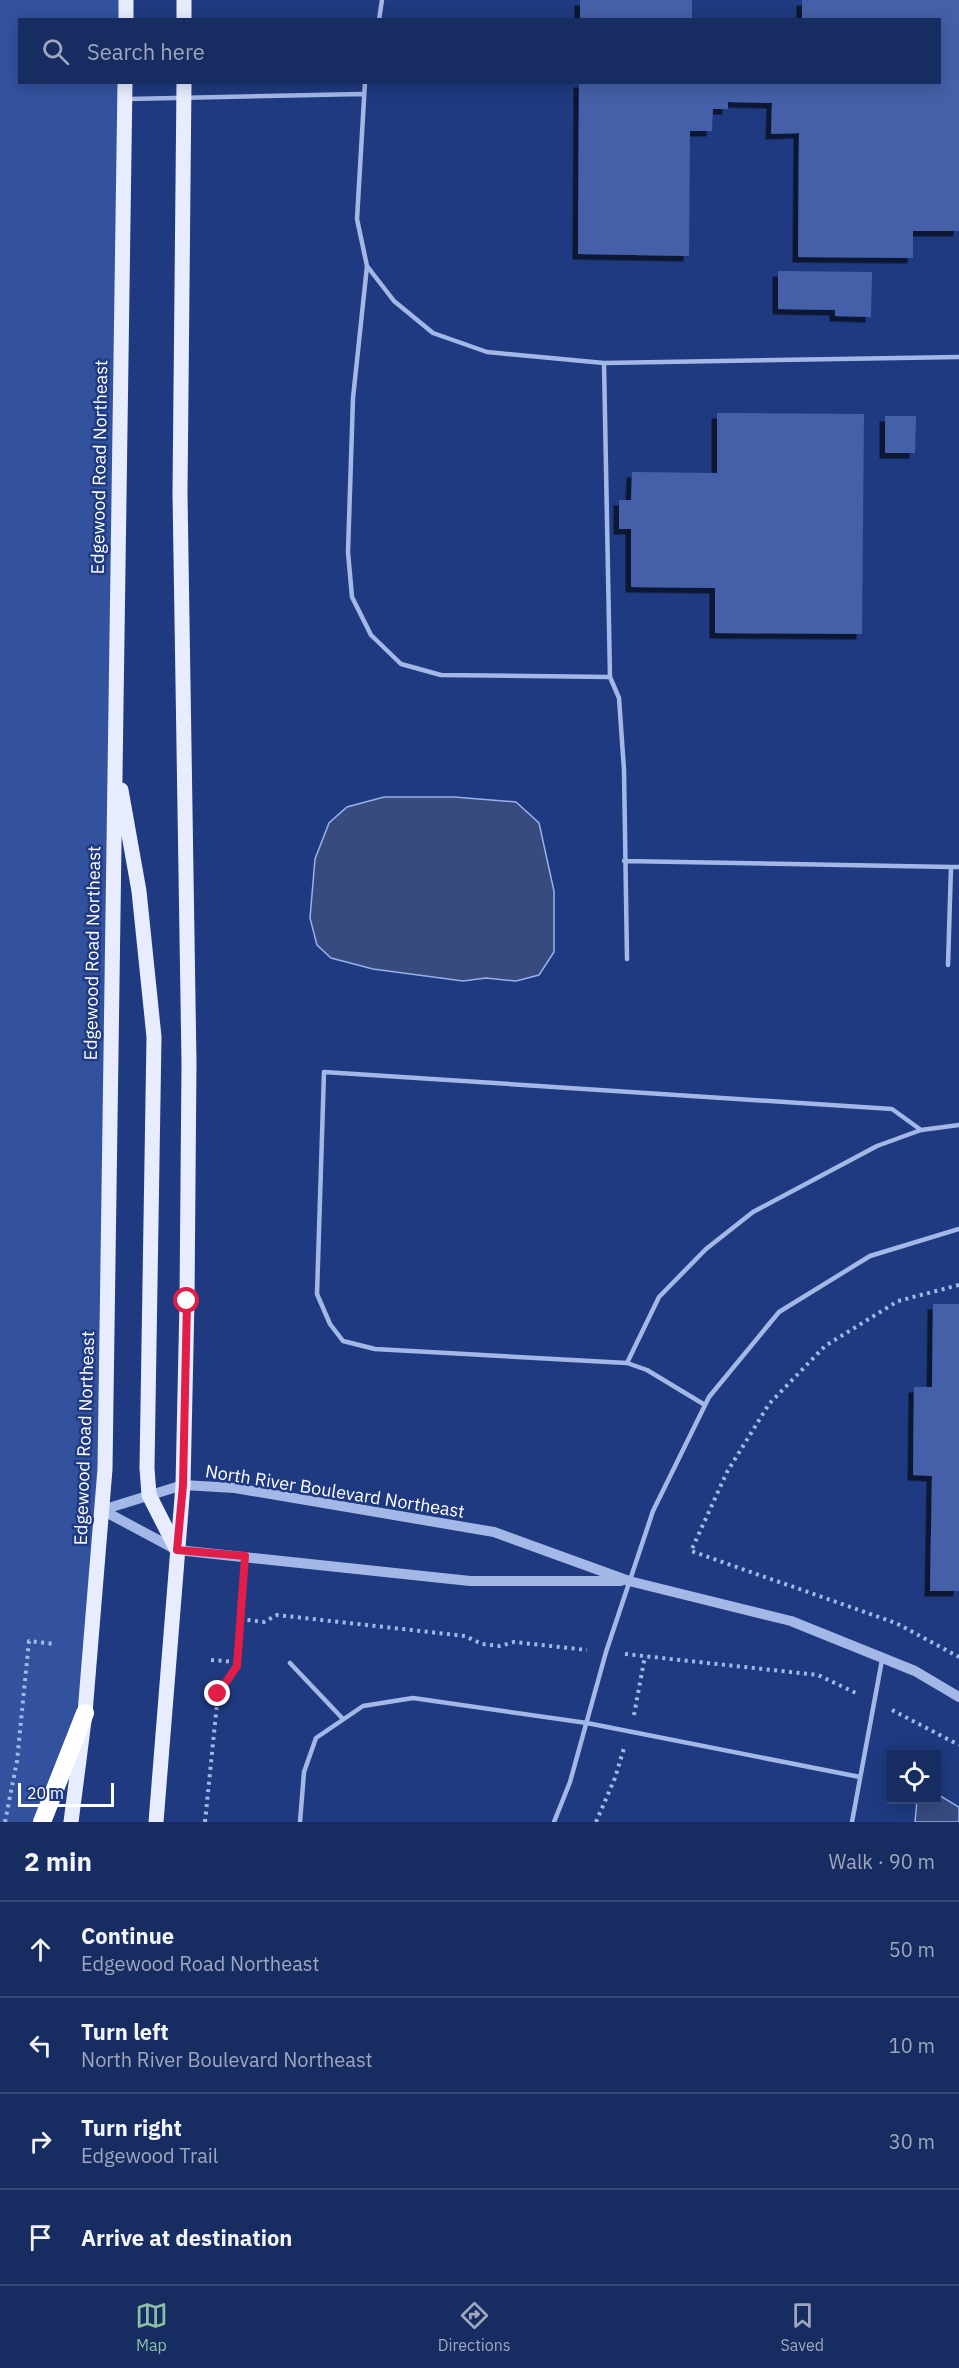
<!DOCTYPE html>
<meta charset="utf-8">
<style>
body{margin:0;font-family:"IBM Plex Sans",sans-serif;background:#243869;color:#f1f3f6}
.controls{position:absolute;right:18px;bottom:18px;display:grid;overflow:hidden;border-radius:0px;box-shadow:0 3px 15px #0003}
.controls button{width:54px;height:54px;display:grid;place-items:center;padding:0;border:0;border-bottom:2px solid #364875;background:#172c60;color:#f1f3f6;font:30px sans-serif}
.scale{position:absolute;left:18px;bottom:15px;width:96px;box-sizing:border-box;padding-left:6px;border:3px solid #fff;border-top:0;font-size:16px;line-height:21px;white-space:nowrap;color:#fff;-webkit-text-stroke:4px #1f3a80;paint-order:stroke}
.stop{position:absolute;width:18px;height:18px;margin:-14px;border:4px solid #e11d48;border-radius:50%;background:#fff}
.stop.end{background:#e11d48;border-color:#fff;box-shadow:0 2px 6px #0008}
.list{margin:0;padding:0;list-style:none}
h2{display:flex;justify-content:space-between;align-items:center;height:78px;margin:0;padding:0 24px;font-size:26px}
h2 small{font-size:20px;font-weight:400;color:#9ea7bd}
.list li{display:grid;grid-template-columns:39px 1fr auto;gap:18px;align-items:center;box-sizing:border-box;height:96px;padding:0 24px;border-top:2px solid #364875}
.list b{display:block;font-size:22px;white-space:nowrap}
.list p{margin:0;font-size:20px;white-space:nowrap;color:#9ea7bd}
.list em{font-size:20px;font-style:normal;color:#9ea7bd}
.icon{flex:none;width:33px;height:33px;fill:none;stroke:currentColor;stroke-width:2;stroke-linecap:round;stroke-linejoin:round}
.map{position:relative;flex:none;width:959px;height:1822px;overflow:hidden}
.search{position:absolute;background:#172c60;box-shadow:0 3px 15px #0003;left:18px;right:18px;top:18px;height:66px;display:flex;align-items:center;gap:15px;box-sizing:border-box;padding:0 21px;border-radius:0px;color:#9ea7bd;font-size:22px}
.sheet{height:462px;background:#172c60}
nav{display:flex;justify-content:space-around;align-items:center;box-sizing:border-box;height:84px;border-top:2px solid #364875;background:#172c60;font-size:16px;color:#9ea7bd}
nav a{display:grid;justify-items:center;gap:3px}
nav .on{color:#8abfa5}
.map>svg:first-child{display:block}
.green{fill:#33529e}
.water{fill:#374b7f;stroke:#98b1ea;stroke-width:1.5}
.building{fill:#4461a8;filter:url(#shadow)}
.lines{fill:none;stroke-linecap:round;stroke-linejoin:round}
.path{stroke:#a4b8e8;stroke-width:4;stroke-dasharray:3 4.5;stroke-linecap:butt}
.service{stroke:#a4b8e8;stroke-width:4.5}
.tertiary{stroke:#a4b8e8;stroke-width:10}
.primary{stroke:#e7ecfe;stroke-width:15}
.motorway{stroke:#fff;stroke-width:18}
.route{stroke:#e11d48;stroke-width:8}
.labels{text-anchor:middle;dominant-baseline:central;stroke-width:5;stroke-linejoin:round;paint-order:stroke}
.street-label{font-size:18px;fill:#fff;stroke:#1f3a80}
</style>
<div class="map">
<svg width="959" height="1822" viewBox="0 0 959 1822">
<defs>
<filter id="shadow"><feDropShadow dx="-5.5" dy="5.5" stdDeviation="0" flood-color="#0009"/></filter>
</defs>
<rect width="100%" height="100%" fill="#1f3a80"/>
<path class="green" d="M0,0H126V19L20,20V82L125,83L105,1469L85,1713L42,1822H0Z"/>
<path class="water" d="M384,797H454L516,802L539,823L554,891V952L539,975L516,981L486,978L463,981L373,969L331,958L317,945L310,918L315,859L329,823L347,807Z
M937,1794L959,1807V1822H915L917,1800H936Z"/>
<path class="building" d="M580,0H692V20H580Z
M802,0H959V231H913V258L798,257L799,133L771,134L772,103L728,102V109H713L712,131H690L689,256L578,254L579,82H940V20H802Z
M778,271L872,272L871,317L835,316V310L778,309Z
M717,413L864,414L862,634L715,633V588L631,587V529H619V500H631L632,472L717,473Z
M885,416H916L915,453H885Z
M933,1304H959V1591H930L932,1476L913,1475L914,1387H932Z"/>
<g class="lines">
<path class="path" d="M959,1285L898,1301L825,1346L769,1404L727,1472L691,1551L896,1623L959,1657
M240,1619L264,1622L277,1615L465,1636L482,1644L500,1646L514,1642L587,1650
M625,1654L818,1675L858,1694
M211,1660L237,1662
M892,1710L959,1745
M634,1715L645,1656
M5,1822L17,1761L29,1641L54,1644
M205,1822L218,1694L237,1666L243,1577
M596,1822L615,1778L624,1748"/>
<path class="service" d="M379,20L382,0
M365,82L357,219L367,266L394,301L433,333L487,352L604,363L959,357
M128,99L362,94
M367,266L353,398L348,552L352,597L371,635L401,664L441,675L610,677L619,698L624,770L627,959
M604,363L610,677
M624,861L951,867
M948,965L951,867H959
M627,1363L659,1297L706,1249L753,1212L877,1146L921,1130L959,1125
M705,1405L647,1370L627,1363L375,1349L343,1341L330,1324L317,1294L324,1072L892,1109L921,1130
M290,1663L343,1719
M300,1822L304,1772L316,1738L363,1706L413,1698L587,1723L860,1777
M554,1822L570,1782L606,1652L653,1511L709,1397L779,1312L870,1256L959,1229
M852,1822L882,1660"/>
<path class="tertiary" d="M102,1510L183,1485L235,1488L494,1532L629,1581L791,1621L915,1671L959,1697
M102,1510L177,1550L470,1581H621"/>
<path class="primary" d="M126,20V0
M184,20V0
M121,790L139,891L154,1037L147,1468L149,1495L177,1550
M71,1822L85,1713L105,1469L125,82
M156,1822L183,1485L187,1301L189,1063L180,493L184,82"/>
<path class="motorway" d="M42,1822L85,1713"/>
</g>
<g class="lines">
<path class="route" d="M187,1301L183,1485L177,1550L245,1556L237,1666L218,1694"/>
</g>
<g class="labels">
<g class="street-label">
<text transform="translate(99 467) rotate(-89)">Edgewood Road Northeast</text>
<text transform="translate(92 953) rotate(-89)">Edgewood Road Northeast</text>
<text transform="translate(84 1438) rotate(-88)">Edgewood Road Northeast</text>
<text transform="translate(335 1491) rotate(9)">North River Boulevard Northeast</text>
</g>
</g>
</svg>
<div class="controls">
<button><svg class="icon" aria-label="locate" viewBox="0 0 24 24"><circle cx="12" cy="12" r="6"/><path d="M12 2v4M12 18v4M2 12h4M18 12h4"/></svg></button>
</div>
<div class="scale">20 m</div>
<div class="stop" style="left:187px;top:1301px"></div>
<div class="stop end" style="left:218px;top:1694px"></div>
<div class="search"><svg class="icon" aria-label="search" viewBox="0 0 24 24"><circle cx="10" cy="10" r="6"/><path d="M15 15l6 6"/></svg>Search here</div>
</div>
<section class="sheet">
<h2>2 min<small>Walk · 90 m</small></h2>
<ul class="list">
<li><svg class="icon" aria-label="ahead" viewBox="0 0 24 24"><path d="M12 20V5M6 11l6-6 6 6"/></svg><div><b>Continue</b><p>Edgewood Road Northeast</p></div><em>50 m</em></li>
<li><svg class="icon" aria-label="left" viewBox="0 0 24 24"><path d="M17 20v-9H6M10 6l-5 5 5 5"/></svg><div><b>Turn left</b><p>North River Boulevard Northeast</p></div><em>10 m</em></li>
<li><svg class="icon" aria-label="right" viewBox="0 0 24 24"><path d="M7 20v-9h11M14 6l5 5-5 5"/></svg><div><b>Turn right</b><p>Edgewood Trail</p></div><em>30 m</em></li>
<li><svg class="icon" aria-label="arrive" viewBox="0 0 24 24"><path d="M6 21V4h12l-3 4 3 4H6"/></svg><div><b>Arrive at destination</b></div></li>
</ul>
</section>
<nav>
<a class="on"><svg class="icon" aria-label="map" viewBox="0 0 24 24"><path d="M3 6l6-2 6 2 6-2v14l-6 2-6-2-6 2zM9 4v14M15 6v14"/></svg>Map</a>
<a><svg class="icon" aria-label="directions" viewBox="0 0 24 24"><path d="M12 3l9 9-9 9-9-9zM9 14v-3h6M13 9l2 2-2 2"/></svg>Directions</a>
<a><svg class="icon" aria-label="saved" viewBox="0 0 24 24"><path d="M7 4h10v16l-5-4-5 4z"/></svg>Saved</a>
</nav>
